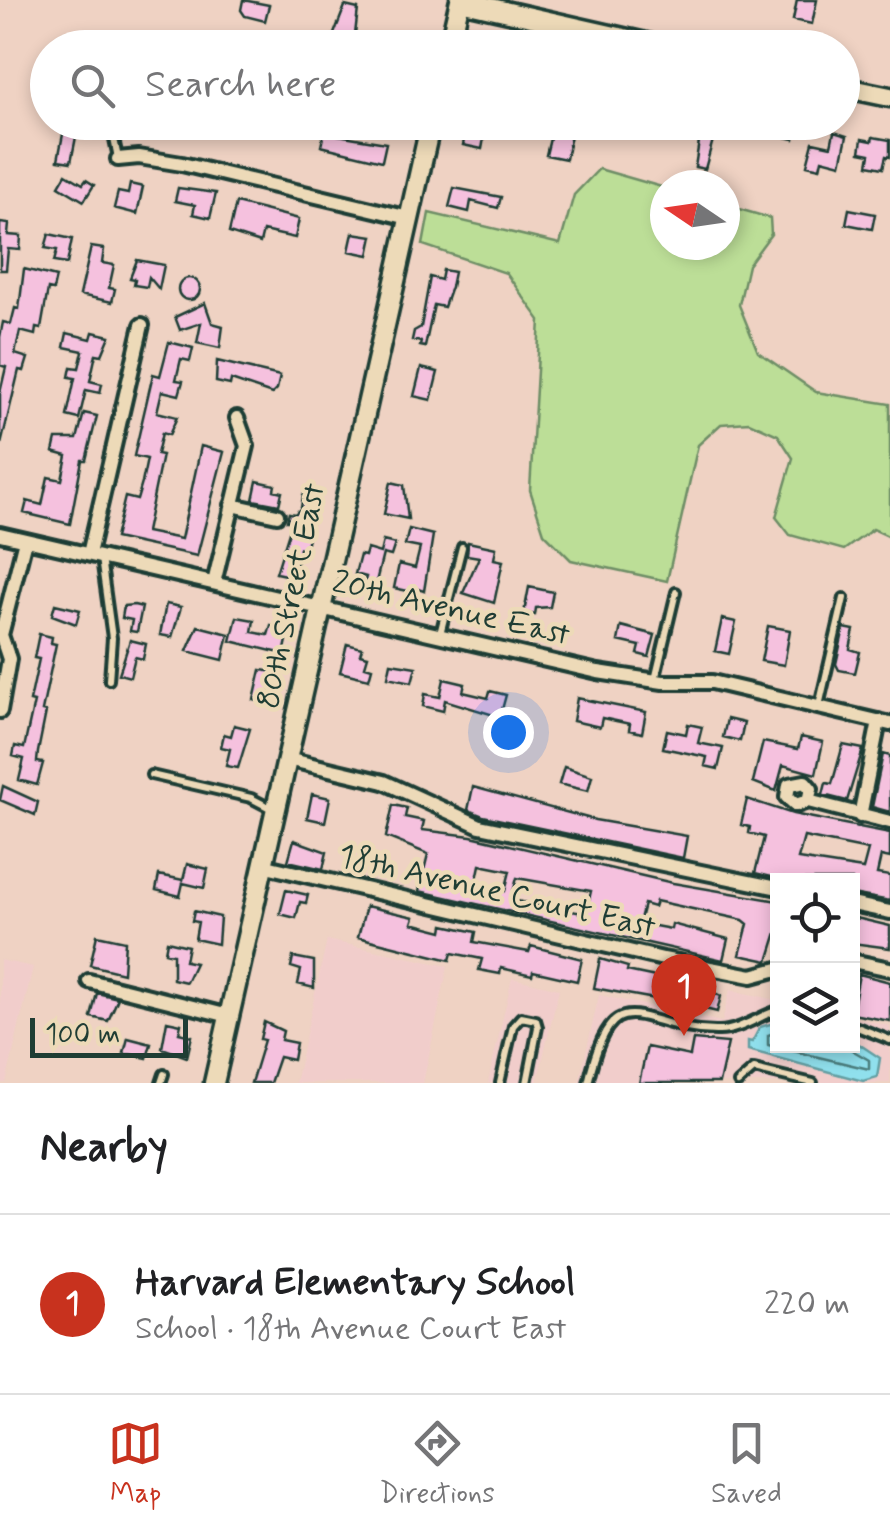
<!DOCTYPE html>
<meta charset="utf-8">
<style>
body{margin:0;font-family:Mynerve,sans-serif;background:#f6f6f6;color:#202124}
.controls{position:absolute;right:30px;bottom:30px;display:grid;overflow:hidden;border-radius:0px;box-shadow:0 5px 15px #0003}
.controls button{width:90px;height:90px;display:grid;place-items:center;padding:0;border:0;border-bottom:2px solid #e0e0e0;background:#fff;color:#202124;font:50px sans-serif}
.compass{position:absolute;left:650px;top:170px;width:90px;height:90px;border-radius:50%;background:#fff;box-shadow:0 5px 15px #0003;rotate:283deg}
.scale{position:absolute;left:30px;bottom:25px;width:158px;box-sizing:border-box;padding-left:10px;border:5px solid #1f3d34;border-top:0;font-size:28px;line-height:35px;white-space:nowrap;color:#1f3d34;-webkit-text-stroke:8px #eddab8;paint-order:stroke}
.you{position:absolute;left:508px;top:732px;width:35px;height:35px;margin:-25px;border:8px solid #fff;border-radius:50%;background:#1a73e8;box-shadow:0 0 0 15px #1a73e833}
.badge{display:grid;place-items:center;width:65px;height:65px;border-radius:50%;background:#c8321e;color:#fff;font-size:32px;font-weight:700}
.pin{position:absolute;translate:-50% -82px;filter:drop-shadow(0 2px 5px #0008)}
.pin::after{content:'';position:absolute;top:52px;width:35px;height:30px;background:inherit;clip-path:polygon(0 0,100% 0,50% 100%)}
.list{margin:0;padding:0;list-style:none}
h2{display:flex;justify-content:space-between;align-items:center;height:130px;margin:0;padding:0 40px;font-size:42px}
h2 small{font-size:32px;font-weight:400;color:#757577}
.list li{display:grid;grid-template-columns:65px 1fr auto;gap:30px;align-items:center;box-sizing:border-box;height:180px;padding:0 40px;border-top:2px solid #e0e0e0}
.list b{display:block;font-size:38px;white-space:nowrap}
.list p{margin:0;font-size:32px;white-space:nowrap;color:#757577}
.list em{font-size:32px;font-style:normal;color:#757577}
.icon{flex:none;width:55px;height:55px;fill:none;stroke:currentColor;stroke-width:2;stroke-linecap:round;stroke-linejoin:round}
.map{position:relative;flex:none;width:890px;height:1083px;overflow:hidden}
.search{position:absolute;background:#fff;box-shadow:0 5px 15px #0003;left:30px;right:30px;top:30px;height:110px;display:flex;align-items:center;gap:25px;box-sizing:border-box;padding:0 35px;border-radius:55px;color:#757577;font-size:38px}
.sheet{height:310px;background:#fff}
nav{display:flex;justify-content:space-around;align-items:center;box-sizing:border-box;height:140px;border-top:2px solid #e0e0e0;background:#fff;font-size:28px;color:#757577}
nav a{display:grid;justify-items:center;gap:5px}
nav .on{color:#c8321e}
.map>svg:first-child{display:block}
.built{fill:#f1cdcb}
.green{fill:#bcde97;stroke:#6e8e66;stroke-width:2.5}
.water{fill:#90e0ed;stroke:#639fa3;stroke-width:2.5}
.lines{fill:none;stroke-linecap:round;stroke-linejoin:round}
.shore{stroke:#4c7e7e;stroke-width:2.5}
.building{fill:#f5c1de;stroke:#1f3d34;stroke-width:2.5;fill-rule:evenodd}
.lane-casing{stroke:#1f3d34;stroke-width:14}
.street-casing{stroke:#1f3d34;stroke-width:20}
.secondary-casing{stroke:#1f3d34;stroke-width:25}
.lane{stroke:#eddab8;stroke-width:6}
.street{stroke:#eddab8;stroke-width:12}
.secondary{stroke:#eddab8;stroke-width:18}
.labels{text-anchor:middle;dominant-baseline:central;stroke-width:9;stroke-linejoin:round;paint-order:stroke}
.street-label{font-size:32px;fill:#1f3d34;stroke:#eddab8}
</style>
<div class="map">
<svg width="890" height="1083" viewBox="0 0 890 1083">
<rect width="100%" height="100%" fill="#efd2c3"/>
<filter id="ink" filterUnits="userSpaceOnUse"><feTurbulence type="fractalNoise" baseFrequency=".01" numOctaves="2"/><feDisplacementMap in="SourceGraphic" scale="20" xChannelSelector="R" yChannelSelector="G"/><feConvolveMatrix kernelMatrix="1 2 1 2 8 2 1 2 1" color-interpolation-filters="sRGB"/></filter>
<g filter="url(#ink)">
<path class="built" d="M327,940L448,966L423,1083H295Z
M0,960L33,967L6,1083H0Z
M512,978L559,989L537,1083H488Z
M730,990L777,1000L778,1046H852L853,1017L890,1026V1083H579L599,995L722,1022Z"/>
<path class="green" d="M599,169L665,188V245H725V205L770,218L771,234L748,265L739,305L758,352L816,392L890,404V537L873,529L844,550L790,535L776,517L793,458L778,435L749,422L721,424L698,445L667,581L571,560L544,533L530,490L540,320L506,273L423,245L429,213L560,244L574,195Z"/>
<path class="water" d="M777,1022L778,1046H852L853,1040L880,1058L877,1077L863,1081L748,1050V1041L752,1042L760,1027Z"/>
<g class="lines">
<path class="shore" d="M778,1032L768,1035V1045L869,1069V1060L845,1046"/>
</g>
<path class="building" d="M243,0L269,5L265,21L245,16L241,10Z
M797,0H817L812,24L793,20Z
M345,6L358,9L354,43L332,39Z
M487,122L482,149L463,145L467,123Z
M554,122H567L564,133L571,135L566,159L546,155Z
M702,122H750L748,133L716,129L705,169L695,167Z
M770,122H798L794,139L768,133Z
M325,128L339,132L338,135L386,143L382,161L321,146Z
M64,129L77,132L71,162L58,160Z
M834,132L847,136L841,164L822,159L820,168L807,165L813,142L831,146Z
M873,137L890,140V157L886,156L883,168L868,165L870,154L860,152L862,139L872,141Z
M66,174L83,184L86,180L94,185L84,201L59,186Z
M130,184L143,187L137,214L114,208L118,192L128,194Z
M178,188L216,193L210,218L193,214L195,205L175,201Z
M454,188L501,197L498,208L471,201L469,212L449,207Z
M236,203L299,219L295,238L263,231L260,243L229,233Z
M849,209L875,214L872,229L846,224Z
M0,223L9,224L8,235L21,236L20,250L8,249L6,270H0Z
M353,233L373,236L369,255L349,251Z
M49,234L72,239L67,264L54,262L57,250L45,248Z
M91,247L104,249L102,263L114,265L109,288L115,289L112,302L80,295Z
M137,260L164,265L159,289L149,277L147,287L134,285L135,279L130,278Z
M24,269L56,277L53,290L48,289L41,329L36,328L35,335L20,331L15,354L28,358L24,371L19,370L0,449V393L6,367L0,365V337L3,322L11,324L15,308L19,309Z
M443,270L454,272L451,287L444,307L434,305L425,347L420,346L421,342L412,340L414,331L421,327L430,277L441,280Z
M178 289a11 11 0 1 1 22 0a11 11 0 1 1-22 0Z
M205,303L212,323L223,326L220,348L197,343L201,323L180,330L175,317Z
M93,332L110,336L102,355L96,354L90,381L102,384L100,393L86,390L79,419L67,416L75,378L69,377L71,367L79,368L83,351L64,347L67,333L91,339Z
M169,342L193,348L190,361L181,359L176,380L183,381L179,395L162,391L157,412L177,417L169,435L162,433L157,454L162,455L146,532L181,539L201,446L224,452L197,556L115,538L125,497L137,500L142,483L147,459L134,456L153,374L160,376Z
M217,361L280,376L277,389L272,394L231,380L230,385L216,382Z
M421,368L438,372L431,400L414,396Z
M84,413L97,416L86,460H82L70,524L24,513L27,501L42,505L48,477L62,480L67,456L53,452L56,439H77Z
M257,481L275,485L274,490L282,492L279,505L253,500Z
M391,482L404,485L408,519L384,514Z
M303,495L317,498L305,550L300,548L294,577L276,573L292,522L287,521L289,513L295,514L301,508Z
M409,529L433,535L424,591L418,589L417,593L394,588L399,564L415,568L420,548L405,545Z
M383,541L395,544L391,556L383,554L374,590L363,588L366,577L355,574L360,555L365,556L367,549L380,553Z
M468,542L496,548L494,559L503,561L494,603L463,593L479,557L467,555Z
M529,587L553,592L550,607L536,608L535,615L524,613Z
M55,604L80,610L76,624L52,615Z
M166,604L181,607L172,637L160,635Z
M134,605L142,607L137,632L130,631L132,620L122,618L124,606Z
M237,617L254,620L252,632L268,635L271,625L284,629L283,634L288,636L284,654L231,641Z
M722,619L736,622L729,654L715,651Z
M198,626L229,634L223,660L187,651Z
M621,626L655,635L649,657L638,654L640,646L618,641Z
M768,626L790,630L784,665L761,661Z
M844,628L854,630L850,649L860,652L855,673L839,670L836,664Z
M39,634L52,637L51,643L56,644L42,711L46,712L38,752L37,762L43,763L37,785L19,780L24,759L13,756L15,746L24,748L34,702L30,701L39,659L34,658Z
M130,640L146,644L143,659L135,657L130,677L119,674Z
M347,644L362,648L360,654L368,656L365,666L372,668L369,679L340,672Z
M391,663L416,667L412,682L388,677Z
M261,670L274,672L268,703L254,700Z
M444,679L465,684L463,692L488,698L490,691L506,695L500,717L445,700L443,711L423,706L425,694L440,697Z
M577,698L646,712L642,733L629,730L630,724L602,718L600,727L573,721Z
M727,719L744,723L740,741L723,737Z
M688,724L702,727L698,743L723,748L718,769L705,766L707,757L663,748L667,730L686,734Z
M234,725L250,729L238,768L226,766L230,749L221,747L224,734L231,736Z
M801,737L823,742L816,774L783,765L776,791L753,782L763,742L798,749Z
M843,745L863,749L847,801L823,795L826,783L832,784Z
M883,754L890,756V812L872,807Z
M564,767L592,776L588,791L559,784Z
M3,786L38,802L35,815L0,800Z
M473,787L595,820L687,836L683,858L483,816L468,810Z
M312,794L330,798L325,822L307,818Z
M747,799L793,814L890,833V858L881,856L877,874L890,876V901L852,894V880H784L755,873L764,837L749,833L750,827L741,825ZM804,837L868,850L863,869L798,859Z
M393,805L407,808L405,817L424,821L422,830L471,836L673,883L778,901V929L768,961L740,955L748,924L743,920L656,901L654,907L644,904L639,923L671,929L672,924L728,939L723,960L419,891L428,854L386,837ZM480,865L510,871L505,891L476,884ZM517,878L591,891L587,908L582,913L511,900Z
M294,840L327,852L323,869L288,861Z
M187,864L208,869L204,888L183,883L180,896L156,890L159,875L183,880Z
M286,890L308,895L306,903L300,902L296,918L280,914Z
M366,906L414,917L412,923L443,931L444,925L476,932L474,942L529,952L531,946L582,959L577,981L533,971L532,975L501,968L500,974L479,970L482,959L452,953L450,960L358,937Z
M194,911L220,917L218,944L195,939L198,922L192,921Z
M852,917L890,926V948L852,943Z
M97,935L125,941L123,973L90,965Z
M167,941L188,946L185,961L195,963L186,982L173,979V954L165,952Z
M293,957L314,961V988L298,984L301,970L291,967Z
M600,959L628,967L627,971L665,979L660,1000L594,988Z
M859,974L890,982V1021L852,1014Z
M701,987L721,996L717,1012L697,1007Z
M97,993L118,998L108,1021L91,1017Z
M167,1021L181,1024L179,1033L192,1036L187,1057L162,1048Z
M264,1022L283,1031L281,1040L296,1043L293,1060L279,1057L270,1083H251L264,1040L260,1039Z
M128,1038L151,1044L147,1058L124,1053Z
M693,1040L728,1043L719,1083H639L647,1047L690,1056Z"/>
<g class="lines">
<g class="lane-casing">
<path id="lane" d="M94,122L113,134L118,158
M101,558L112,638L109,680
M440,634L462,547
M655,680L676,592
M819,706L844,598
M151,775L251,798L274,810
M852,1025L890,1040
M161,1083L164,1074
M500,1083L513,1026L521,1017L536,1020L538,1027L527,1083
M588,1083C614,969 642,1033 719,1031C739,1031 759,1016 778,1010
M738,1083L754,1069L813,1083"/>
</g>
<g class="street-casing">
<path id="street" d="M118,159L139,157L182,164L409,218
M232,505L277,515
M0,534L598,672L663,682H712L890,724
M89,554L142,325
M214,583L247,446L237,418
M0,711L9,659L1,635L25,540
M287,759L384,782L480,826L778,888
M808,801L811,789L805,782L789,785L787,797L796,805L808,801L890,822
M860,816L879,721
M262,865L663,959L752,976L778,969
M852,904L890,912
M852,961L890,969
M89,981L229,1016"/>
</g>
<g class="secondary-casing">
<path id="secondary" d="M460,1L668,48
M449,48L460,0
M842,87L890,97
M214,1083L431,122"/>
</g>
<use href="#lane" class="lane"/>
<use href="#street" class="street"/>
<use href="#secondary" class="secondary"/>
</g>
</g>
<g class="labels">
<g class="street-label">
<text transform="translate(292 596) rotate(-78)">80th Street East</text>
<text transform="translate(451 609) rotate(13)">20th Avenue East</text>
<text transform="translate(497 892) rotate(13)">18th Avenue Court East</text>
</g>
</g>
</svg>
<div class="controls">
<button><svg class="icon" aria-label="locate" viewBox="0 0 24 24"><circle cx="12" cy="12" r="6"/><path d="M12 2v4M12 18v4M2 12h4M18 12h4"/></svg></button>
<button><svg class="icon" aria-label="layers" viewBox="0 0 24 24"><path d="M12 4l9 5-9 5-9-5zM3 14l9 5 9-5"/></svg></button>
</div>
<svg class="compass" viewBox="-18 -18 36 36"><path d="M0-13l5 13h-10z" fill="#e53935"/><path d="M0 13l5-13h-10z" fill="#757577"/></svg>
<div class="scale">100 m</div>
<div class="you"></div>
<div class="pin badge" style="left:684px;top:1036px">1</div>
<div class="search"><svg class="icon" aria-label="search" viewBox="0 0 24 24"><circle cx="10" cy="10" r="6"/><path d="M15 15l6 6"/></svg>Search here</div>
</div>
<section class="sheet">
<h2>Nearby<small></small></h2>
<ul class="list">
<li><span class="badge">1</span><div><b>Harvard Elementary School</b><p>School · 18th Avenue Court East</p></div><em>220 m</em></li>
</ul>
</section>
<nav>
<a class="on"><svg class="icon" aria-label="map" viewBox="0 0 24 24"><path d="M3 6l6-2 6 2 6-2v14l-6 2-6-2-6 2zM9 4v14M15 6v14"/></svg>Map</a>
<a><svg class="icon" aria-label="directions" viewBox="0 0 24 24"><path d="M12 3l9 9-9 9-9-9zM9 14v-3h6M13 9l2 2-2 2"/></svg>Directions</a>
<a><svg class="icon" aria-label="saved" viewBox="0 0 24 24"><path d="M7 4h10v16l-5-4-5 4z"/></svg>Saved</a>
</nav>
